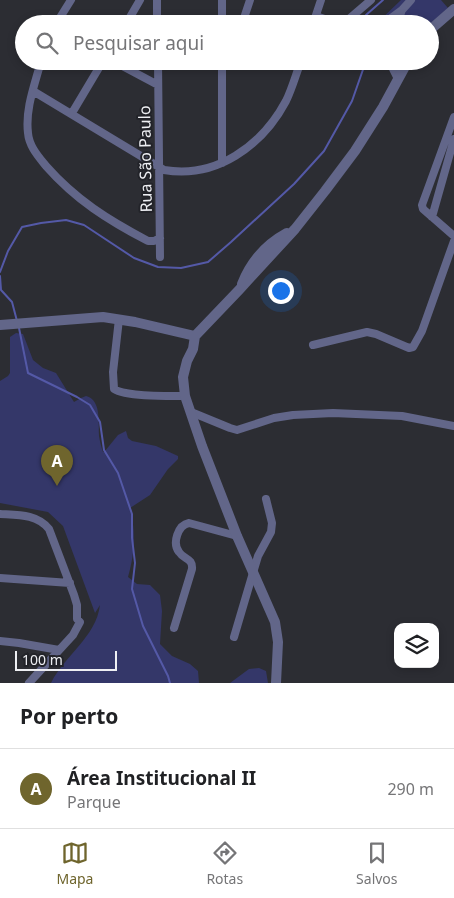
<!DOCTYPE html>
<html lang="pt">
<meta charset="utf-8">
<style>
body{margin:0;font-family:"Noto Sans",sans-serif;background:#f6f6f6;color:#202124}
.controls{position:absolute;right:15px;bottom:15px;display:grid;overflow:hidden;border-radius:10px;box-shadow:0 2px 8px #0003}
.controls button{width:45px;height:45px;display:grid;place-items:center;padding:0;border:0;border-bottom:1px solid #e0e0e0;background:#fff;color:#202124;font:25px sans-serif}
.scale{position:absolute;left:15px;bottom:12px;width:102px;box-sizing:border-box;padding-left:5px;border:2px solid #eeeff3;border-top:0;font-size:14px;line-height:18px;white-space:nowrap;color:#eeeff3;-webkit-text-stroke:4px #222329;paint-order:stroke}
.you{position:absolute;left:280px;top:290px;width:18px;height:18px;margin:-12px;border:4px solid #fff;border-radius:50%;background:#1a73e8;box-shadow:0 0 0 8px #1a73e833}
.badge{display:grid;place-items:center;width:32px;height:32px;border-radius:50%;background:#6f652d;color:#fff;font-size:16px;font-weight:700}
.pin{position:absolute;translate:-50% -41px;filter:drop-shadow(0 1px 2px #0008)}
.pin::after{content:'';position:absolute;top:26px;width:18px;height:15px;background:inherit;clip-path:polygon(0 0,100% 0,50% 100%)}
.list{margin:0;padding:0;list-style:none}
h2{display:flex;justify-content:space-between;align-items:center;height:65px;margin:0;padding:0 20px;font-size:21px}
h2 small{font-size:16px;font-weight:400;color:#757577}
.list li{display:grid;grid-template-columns:32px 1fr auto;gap:15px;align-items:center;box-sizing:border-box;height:80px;padding:0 20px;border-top:1px solid #e0e0e0}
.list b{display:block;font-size:19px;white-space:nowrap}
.list p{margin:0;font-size:16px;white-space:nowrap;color:#757577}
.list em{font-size:16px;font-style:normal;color:#757577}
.icon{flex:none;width:28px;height:28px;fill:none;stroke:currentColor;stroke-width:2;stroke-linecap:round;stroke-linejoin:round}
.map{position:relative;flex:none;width:454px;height:683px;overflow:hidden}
.search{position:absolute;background:#fff;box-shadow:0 2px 8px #0003;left:15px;right:15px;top:15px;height:55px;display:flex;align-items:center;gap:12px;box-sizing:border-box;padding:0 18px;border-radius:28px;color:#757577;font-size:19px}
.sheet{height:145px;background:#fff}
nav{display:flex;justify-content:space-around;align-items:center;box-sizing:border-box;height:70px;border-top:1px solid #e0e0e0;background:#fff;font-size:14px;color:#757577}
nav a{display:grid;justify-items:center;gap:2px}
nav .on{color:#6f652d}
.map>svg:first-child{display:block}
.green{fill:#343769}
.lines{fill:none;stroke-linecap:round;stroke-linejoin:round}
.stream{stroke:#5459a7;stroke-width:2}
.minor{stroke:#626689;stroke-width:8}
.tertiary{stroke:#626689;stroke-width:10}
.labels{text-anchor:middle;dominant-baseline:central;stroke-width:4;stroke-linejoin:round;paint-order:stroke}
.street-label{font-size:16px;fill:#eeeff3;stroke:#222329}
</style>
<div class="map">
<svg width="454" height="683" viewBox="0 0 454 683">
<rect width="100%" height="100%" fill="#2c2d33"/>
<path class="green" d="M401,0H441L448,8L430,24H376Z
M16,333L23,334L33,360L43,368L56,373L74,402L81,398L86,396C102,400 98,424 99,436C100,441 101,447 103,452L105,451L118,435L126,431L128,438L132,441L156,446L178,456V459L168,469L150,495L130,508C136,533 135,552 128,577L137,584L150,585L160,595L162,611L160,644L172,656L190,664L198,671L199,683H51C65,655 96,637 100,605L95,613L63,526L48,512L0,503V381L8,376L10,373V337Z
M259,668L266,671L268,683H230L249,669Z"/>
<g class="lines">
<path class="stream" d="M362,24L366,15L383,0
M0,272L8,251L22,227L41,223L66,220L84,225L134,258L158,267L181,268L208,262L231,242L294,184L324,151L352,101L366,61
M0,276L1,290L12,302L17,321
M19,328L28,373L77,397L90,405L100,422L104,450L118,473L132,514V538L135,563L132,589L143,626L168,676L170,683"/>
<path class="minor" d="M157,0V24
M222,0V24
M316,16L339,24
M56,24L71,0
M126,24L140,0
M242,24L250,0
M313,24L321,0
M343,24L371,0
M383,24L402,10L411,0
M397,24L402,10
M41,61C35,84 25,109 28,133C29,146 38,156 46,166C76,200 108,220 148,241H154L160,238
M113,61L158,85
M158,61L160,257
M389,61L398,79
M33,91L164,170C216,179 262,146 286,101C292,89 296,74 301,61
M72,113L103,61
M454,117L422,205L423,209L454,236
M222,163V61
M432,217L454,139
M119,319L113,372L114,389C126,397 170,396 185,396
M313,345L367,332L376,334L409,348L413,347L422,331L454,241
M191,412L230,428L237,430L274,418L293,415L333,413L402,416L454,426
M0,514C18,515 37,514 49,529L74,595L77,605V619L80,622L73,635L29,683
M0,578L70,583
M174,628L192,569C193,558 184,560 179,552C172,543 178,525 189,523L237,536
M234,637L258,556L271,532L272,523L266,499
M0,641L19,643L59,650"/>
<path class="tertiary" d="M430,30L454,9
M242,284C251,261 265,245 287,233
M0,325L103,317L135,322L195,336
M276,683L278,642L275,622L237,536L202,446L185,396L183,377L187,361L193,349L195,336L239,290L295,229L325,191L355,151L383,107L408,61"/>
</g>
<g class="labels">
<g class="street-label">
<text transform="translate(145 159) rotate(-91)">Rua São Paulo</text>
</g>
</g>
</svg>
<div class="controls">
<button><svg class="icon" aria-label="layers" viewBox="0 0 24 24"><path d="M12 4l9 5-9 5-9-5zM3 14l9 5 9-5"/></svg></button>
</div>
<div class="scale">100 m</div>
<div class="you"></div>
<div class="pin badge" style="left:57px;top:486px">A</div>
<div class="search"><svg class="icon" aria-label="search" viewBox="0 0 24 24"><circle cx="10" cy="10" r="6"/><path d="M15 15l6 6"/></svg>Pesquisar aqui</div>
</div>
<section class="sheet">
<h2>Por perto<small></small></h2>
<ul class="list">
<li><span class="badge">A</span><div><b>Área Institucional II</b><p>Parque</p></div><em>290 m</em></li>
</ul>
</section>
<nav>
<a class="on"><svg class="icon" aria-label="map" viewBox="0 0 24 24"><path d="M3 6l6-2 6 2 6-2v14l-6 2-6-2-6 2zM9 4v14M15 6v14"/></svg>Mapa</a>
<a><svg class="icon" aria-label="directions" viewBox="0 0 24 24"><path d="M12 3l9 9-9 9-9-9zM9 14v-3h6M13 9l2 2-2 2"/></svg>Rotas</a>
<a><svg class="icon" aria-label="saved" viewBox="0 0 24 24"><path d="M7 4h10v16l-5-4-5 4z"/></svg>Salvos</a>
</nav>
